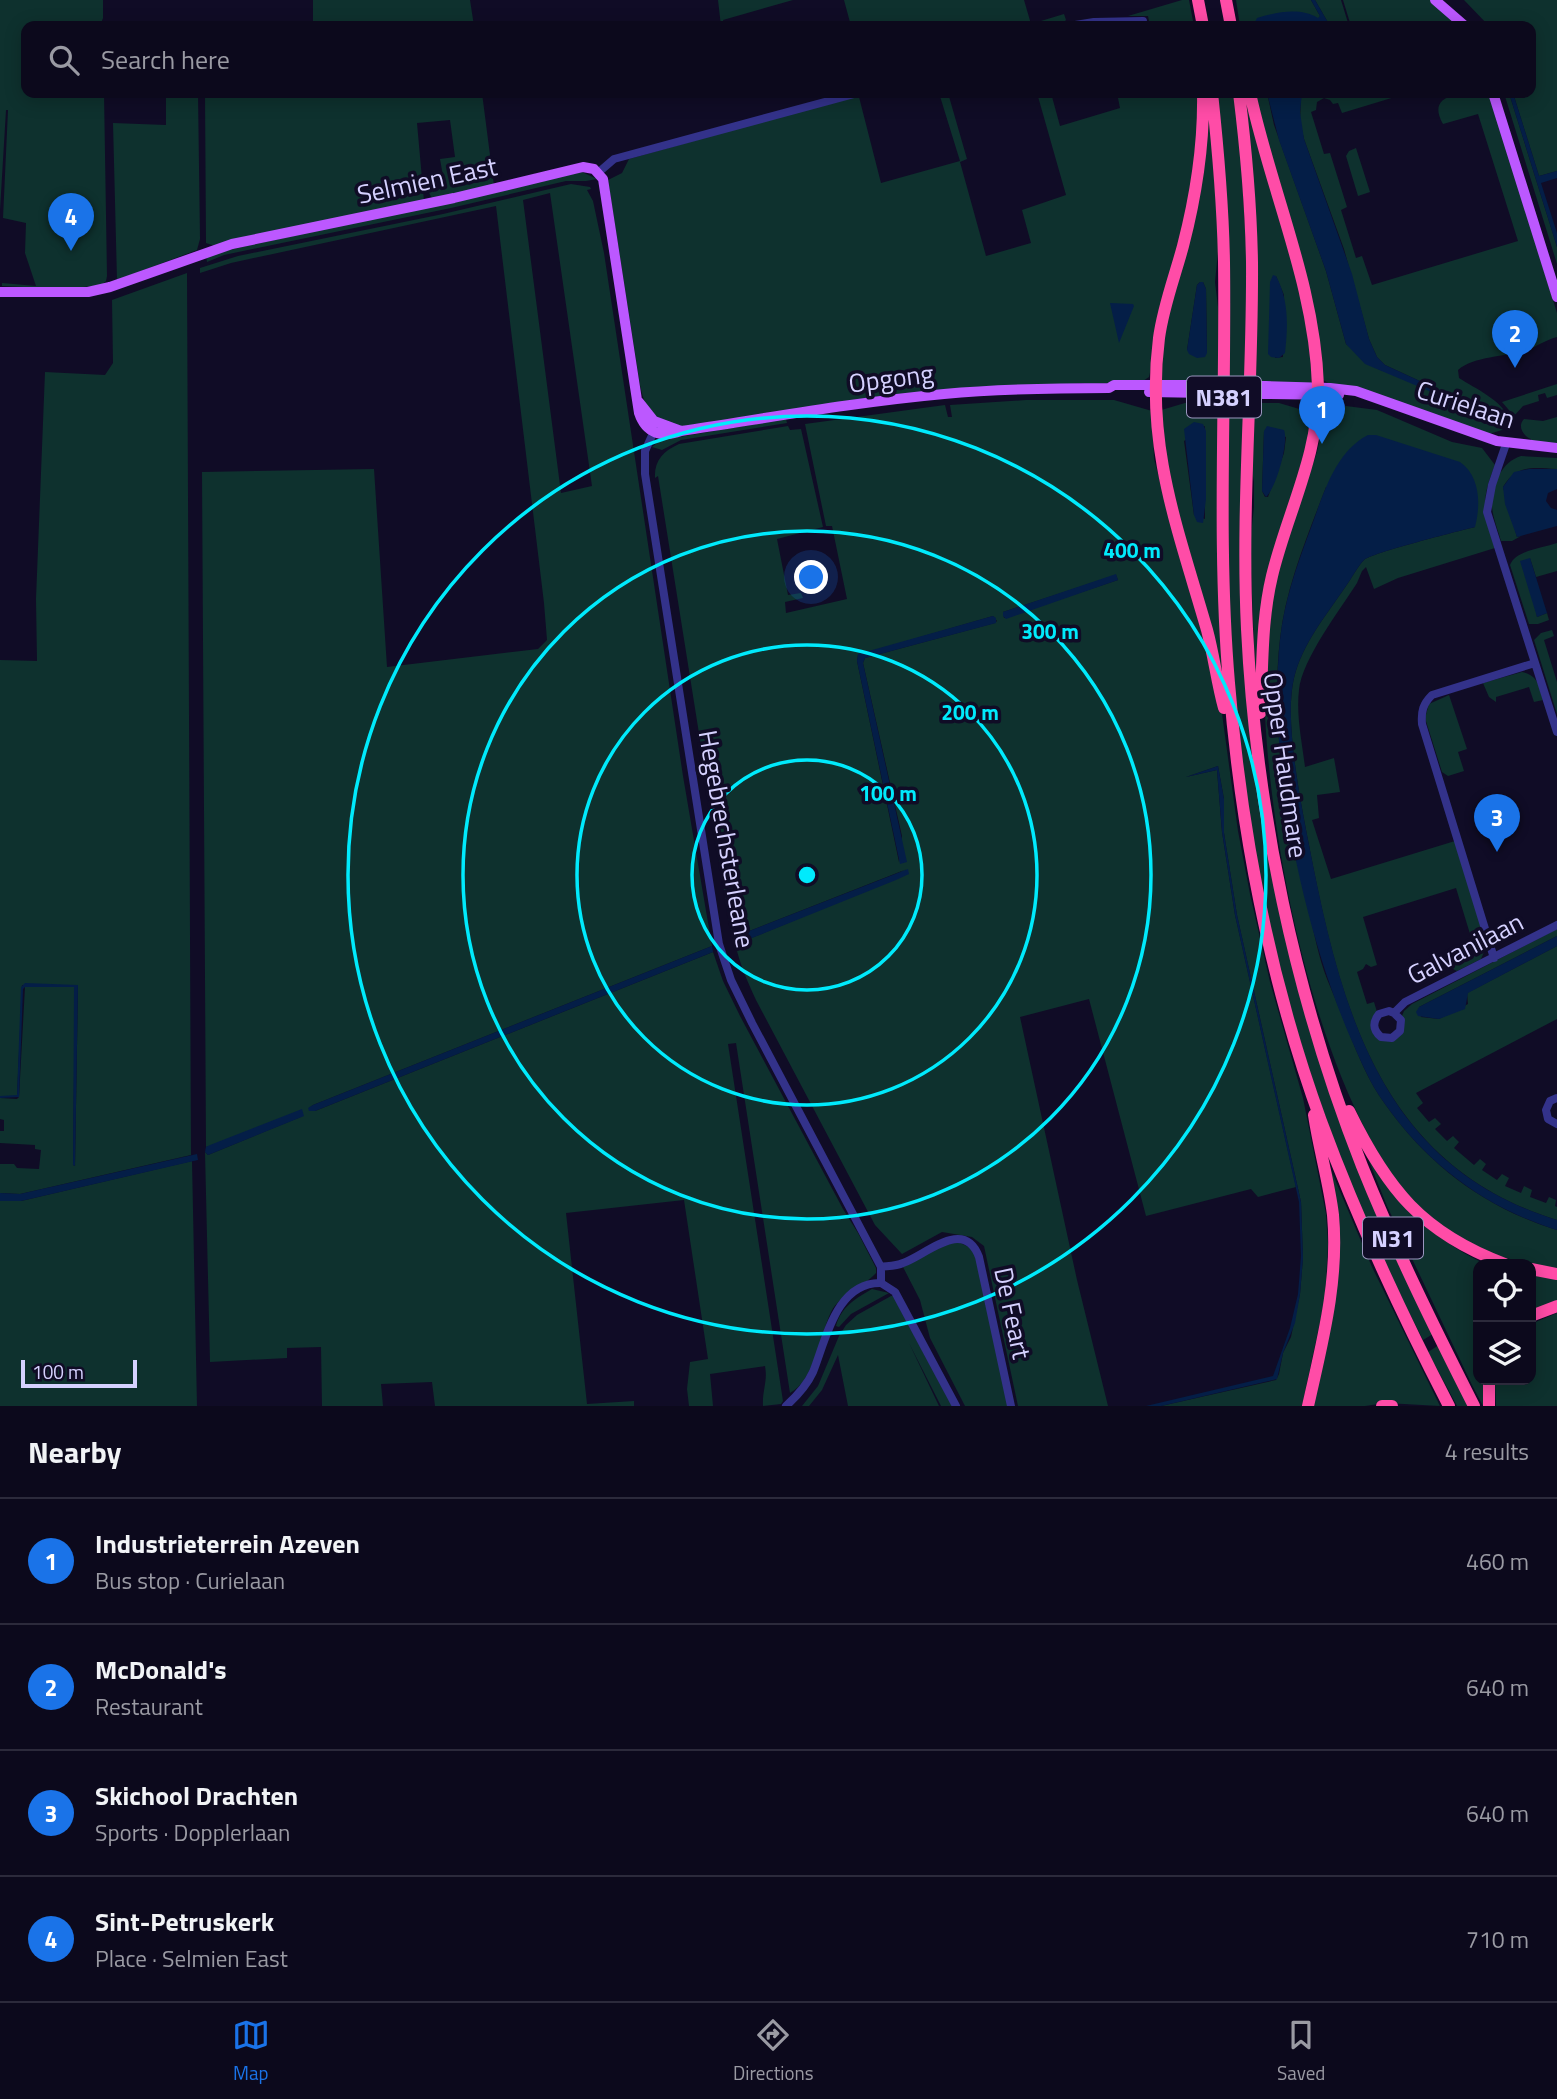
<!DOCTYPE html>
<meta charset="utf-8">
<style>
body{margin:0;font-family:"Titillium Web",sans-serif;background:#151225;color:#f1f3f6}
.controls{position:absolute;right:21px;bottom:21px;display:grid;overflow:hidden;border-radius:14px;box-shadow:0 4px 18px #0003}
.controls button{width:63px;height:63px;display:grid;place-items:center;padding:0;border:0;border-bottom:2px solid #2c2a3b;background:#0c091c;color:#f1f3f6;font:35px sans-serif}
.scale{position:absolute;left:21px;bottom:18px;width:116px;box-sizing:border-box;padding-left:7px;border:4px solid #d5d1ff;border-top:0;font-size:19px;line-height:24px;white-space:nowrap;color:#d5d1ff;-webkit-text-stroke:5px #100c26;paint-order:stroke}
.you{position:absolute;left:812px;top:578px;width:24px;height:24px;margin:-18px;border:5px solid #fff;border-radius:50%;background:#1a73e8;box-shadow:0 0 0 10px #1a73e833}
.badge{display:grid;place-items:center;width:46px;height:46px;border-radius:50%;background:#1a73e8;color:#fff;font-size:23px;font-weight:700}
.pin{position:absolute;translate:-50% -58px;filter:drop-shadow(0 2px 4px #0008)}
.pin::after{content:'';position:absolute;top:37px;width:24px;height:21px;background:inherit;clip-path:polygon(0 0,100% 0,50% 100%)}
.list{margin:0;padding:0;list-style:none}
h2{display:flex;justify-content:space-between;align-items:center;height:91px;margin:0;padding:0 28px;font-size:30px}
h2 small{font-size:23px;font-weight:400;color:#9a9aa3}
.list li{display:grid;grid-template-columns:46px 1fr auto;gap:21px;align-items:center;box-sizing:border-box;height:126px;padding:0 28px;border-top:2px solid #2c2a3b}
.list b{display:block;font-size:26px;white-space:nowrap}
.list p{margin:0;font-size:23px;white-space:nowrap;color:#9a9aa3}
.list em{font-size:23px;font-style:normal;color:#9a9aa3}
.icon{flex:none;width:38px;height:38px;fill:none;stroke:currentColor;stroke-width:2;stroke-linecap:round;stroke-linejoin:round}
.map{position:relative;flex:none;width:1557px;height:1406px;overflow:hidden}
.search{position:absolute;background:#0c091c;box-shadow:0 4px 18px #0003;left:21px;right:21px;top:21px;height:77px;display:flex;align-items:center;gap:18px;box-sizing:border-box;padding:0 24px;border-radius:14px;color:#9a9aa3;font-size:26px}
.sheet{height:595px;background:#0c091c}
nav{display:flex;justify-content:space-around;align-items:center;box-sizing:border-box;height:98px;border-top:2px solid #2c2a3b;background:#0c091c;font-size:19px;color:#9a9aa3}
nav a{display:grid;justify-items:center;gap:4px}
nav .on{color:#1a73e8}
.map>svg:first-child{display:block}
.green{fill:#0e312e;fill-rule:evenodd}
.water{fill:#041e47}
.lines{fill:none;stroke-linecap:round;stroke-linejoin:round}
.minor{stroke:#33328a;stroke-width:8}
.major{stroke:#bc58ff;stroke-width:10}
.highway{stroke:#ff4ca7;stroke-width:12}
.major-bridge{stroke:#bc58ff;stroke-width:10}
.ring{fill:none;stroke:#00eafc;stroke-width:3.5}
.labels{text-anchor:middle;dominant-baseline:central;stroke-width:7;stroke-linejoin:round;paint-order:stroke}
.shield{fill:#100c26;stroke:#9a96be;stroke-width:2}
.shield-label{font-size:24px;font-weight:bold;fill:#d5d1ff}
.street-label{font-size:26px;fill:#d5d1ff;stroke:#100c26}
.centre{fill:#00eafc;stroke:#100c26;stroke-width:3.5}
.ring-label{font-size:21px;text-anchor:middle;font-weight:bold;fill:#00eafc;stroke:#100c26;stroke-width:7;stroke-linejoin:round;paint-order:stroke}
</style>
<div class="map">
<svg width="1557" height="1406" viewBox="0 0 1557 1406">
<rect width="100%" height="100%" fill="#100c26"/>
<path class="green" d="M0,0H103V18L100,26H26V93H104L107,276L106,281L102,285L65,289L2,286V283L36,286L25,253L26,223L3,218L8,110H6L0,210Z
M313,0H470L474,26H313Z
M718,0H793L723,20L725,26H721Z
M844,0H1024L1031,24L1064,14L1066,20L1060,26H851Z
M1182,0H1189L1194,26H1155L1154,21H1149L1148,16H1128Z
M1236,0H1311L1320,16L1318,19C1295,6 1275,14 1253,24V26H1240Z
M1315,0H1341L1349,26H1330Z
M1343,0H1430L1460,26H1351Z
M1464,0H1557V171L1539,176L1513,93H1531V26H1489Z
M166,93H198L200,239L197,250L117,280L113,123L166,125Z
M482,93L494,186L433,199C427,192 427,185 431,178L443,176L440,159L455,157L450,120L417,123L424,201L215,246L206,243L205,94Z
M939,93H948L967,159L960,162L986,256L1031,243L1022,210L1066,195L1037,93H1051L1060,126L1120,108L1117,93H1201L1197,165L1149,377L1143,381L1093,384L1081,383L681,427C654,420 646,413 640,385L608,180L622,173L629,159L855,96L859,97L881,183L960,161Z
M1208,93L1219,242L1215,282L1219,315V380L1161,381L1158,372ZM1200,282H1203L1206,289L1207,353L1187,350L1197,285Z
M1217,93H1235L1241,157L1247,262L1245,381H1228Z
M1244,93L1305,298L1313,382L1310,384L1255,381ZM1276,276L1284,295L1283,357L1275,358Z
M1252,93H1267L1274,125L1326,271L1346,344L1378,369L1461,400L1385,365L1377,357L1369,339L1344,249L1304,139L1300,121L1301,96L1302,93H1408L1342,113L1338,103L1333,104L1330,100L1324,98L1317,102L1316,110L1311,112L1324,154L1330,153L1347,207L1341,210L1356,258L1362,256L1372,285L1518,241L1478,114L1443,124C1424,91 1468,93 1489,93L1557,313V337C1545,340 1536,347 1527,350C1506,357 1474,356 1458,370L1459,378C1476,389 1502,400 1510,420L1502,430L1489,434L1332,385L1323,380Z
M1504,93H1509L1557,247V264Z
M1356,148L1370,192L1358,196L1346,156L1349,151Z
M582,172L597,179L586,181H566L451,208L224,255L207,262L206,255Z
M571,184L590,187L591,189L587,190L593,201L604,253L683,776L712,946L313,1105L309,1108V1111H315L713,952L723,981L740,1016L843,1209L858,1233L876,1268V1273C862,1288 841,1293 831,1312C820,1335 814,1381 790,1393L736,1043L728,1044L783,1401L781,1404L763,1406C762,1391 768,1381 765,1366L710,1374L713,1406H689L687,1389L690,1362L708,1359L684,1200L566,1213L587,1404L634,1401V1406H435L432,1382L381,1384L383,1406H322L321,1347L287,1348V1358L210,1362L205,1152L208,1155L303,1116L206,1147L202,472L374,469L387,667L538,649L547,640L544,603L496,206L231,263L200,273V268L238,256L443,214ZM550,193L592,486L561,493L523,200Z
M187,273L191,1155L20,1194L0,1193V1164H14L17,1168L39,1169L41,1150L35,1149V1145L0,1143V1131H4V1120L0,1119V1098L17,1099L19,1097L25,987H75L73,1165L75,1166L78,985H22L17,1096H0V660L37,661L36,599L45,372L105,375L113,363L112,300Z
M1557,384V395L1547,398L1545,393L1538,395L1539,401L1523,406L1514,416L1502,402Z
M1026,400H1114L1152,411L1154,459L1220,699L1238,831L1250,894L1270,982L1303,1098L1326,1214L1328,1244L1325,1299L1302,1406H1161L1276,1380L1279,1374L1283,1353L1291,1337L1300,1294L1303,1258L1301,1202L1237,915L1224,833V799L1218,766L1186,777L1217,770L1222,832L1235,915L1296,1187L1258,1197L1251,1189L1146,1216L1089,999L1020,1017L1077,1280L1108,1406H1018L984,1246L972,1237L942,1232L902,1254L875,1225L756,1000C747,980 739,963 735,942C746,945 885,879 907,869L734,937L730,928L658,476L655,478C654,461 663,451 679,444L788,426L790,430L801,429L823,527L777,539L788,595L801,593L803,598L785,602L786,613L847,599L832,526H826L805,424L945,405L948,417H952L950,405ZM1116,575L1118,580L1004,618L1003,612ZM993,616L997,621L995,623L865,658L863,663L902,836L899,862L857,661L858,655Z
M1198,402L1219,403L1224,683L1169,492L1158,411L1185,403ZM1205,426V519L1194,515L1184,441Z
M1228,402L1245,403L1247,680L1314,1042L1433,1334L1423,1340C1400,1294 1377,1249 1358,1201C1299,1058 1254,900 1239,746C1235,703 1230,658 1229,614C1226,544 1228,473 1228,402Z
M1254,403H1279L1313,413L1310,440L1270,573L1256,695L1250,544L1254,507V482L1251,466ZM1264,431L1286,437L1284,453L1268,497H1265L1262,491Z
M1346,406L1377,410L1452,442L1482,448L1495,465C1480,502 1484,510 1495,548L1398,578L1374,589L1366,567L1362,571L1357,583C1340,610 1302,659 1299,690C1296,715 1302,742 1305,767L1334,758L1340,792L1317,795L1319,818L1312,820L1331,879L1455,841L1487,945L1481,959L1457,971L1435,960L1474,947L1456,888L1363,917L1377,965L1371,967L1366,964L1363,969L1357,972L1367,1004L1374,1002L1377,1012L1372,1028L1392,1040L1404,1011L1412,1004L1557,929V936L1419,1007L1421,1017L1439,1019L1468,1004L1467,993L1557,946V1019L1416,1093L1423,1103L1417,1108L1429,1122L1435,1118L1441,1124L1435,1129L1447,1141L1453,1136L1459,1142L1454,1148L1474,1165L1480,1159L1486,1164L1482,1170L1497,1180L1502,1174L1509,1178L1505,1186L1521,1193L1524,1186L1532,1190L1530,1197L1546,1203L1549,1197L1556,1200L1555,1206L1557,1207V1220C1378,1165 1339,1003 1308,840C1300,798 1284,719 1294,678C1302,644 1327,614 1346,586C1352,578 1357,567 1364,560C1371,553 1459,531 1475,527L1326,487C1307,537 1286,586 1280,639C1270,728 1287,821 1308,907C1314,931 1318,956 1327,979C1334,996 1341,1012 1347,1028C1358,1055 1368,1081 1385,1104C1428,1165 1485,1208 1557,1230V1270C1508,1260 1466,1250 1428,1216C1310,1111 1247,759 1268,607C1270,594 1276,580 1280,567C1288,538 1297,509 1305,481C1317,459 1322,438 1321,413Z
M1557,417V444L1531,442V439C1523,436 1517,426 1524,419L1543,421Z
M786,419L787,423L681,440L662,450L652,447L661,440Z
M1521,456L1557,458V469C1533,468 1517,464 1503,487L1517,537L1521,536L1512,541H1501C1498,530 1493,518 1492,507C1491,486 1501,462 1521,456Z
M1557,543V571L1536,577L1530,558L1537,617L1547,613L1549,620L1538,624H1529L1510,565C1516,550 1543,548 1557,543Z
M1552,630L1554,636L1544,640L1557,682V714L1534,640L1541,633Z
M1522,672C1538,675 1539,686 1543,700L1534,702L1529,687L1496,697V702L1489,697L1483,683Z
M1449,695L1467,749L1458,752L1464,771L1448,776L1442,772L1425,718L1429,704Z
M1367,1156C1405,1207 1426,1235 1485,1264H1478V1380H1486V1406H1483L1472,1385L1387,1206Z
M192,1161L197,1406H0V1201H21Z
M1331,1170L1372,1267L1440,1406L1386,1403L1365,1406H1311L1332,1311Z
M958,1242L969,1247L977,1257L1008,1406H965L930,1338L920,1300L903,1267L944,1244Z
M1531,1275L1557,1279V1303L1531,1312Z
M872,1289L889,1293L851,1314L839,1327L836,1326C841,1307 856,1298 872,1289Z
M891,1296H893L952,1406H941L909,1343L939,1406H848L838,1355L822,1390L809,1406H802L818,1386L839,1336L846,1325L857,1315Z
M1557,1313V1406H1496L1495,1380H1531V1324Z
M1439,1345L1469,1406H1457L1428,1352Z"/>
<path class="water" d="M1311,0H1315L1330,26H1253L1257,18C1277,12 1300,7 1318,18L1320,16Z
M1267,93H1302L1300,112L1304,139L1352,274L1369,339L1377,357L1385,365L1461,400L1460,404L1365,364L1346,344L1326,271L1279,140Z
M1509,93H1513L1539,176L1557,171V178L1541,183L1557,233V247Z
M1273,275L1276,276C1289,300 1288,326 1285,353L1279,358L1271,357L1268,354L1270,282Z
M1200,282H1203L1206,289L1207,353L1205,357L1197,358L1189,354L1187,350L1197,285Z
M1110,303L1133,304L1134,306L1119,343Z
M1194,422L1203,424L1206,431V499L1203,523L1197,522L1194,515L1184,429Z
M1267,426L1284,430C1289,443 1276,488 1266,497L1262,491L1264,431Z
M1368,435H1376L1460,462C1480,476 1481,504 1475,527C1459,531 1371,553 1364,560C1357,567 1352,578 1346,586C1327,614 1302,644 1294,678C1284,719 1300,798 1308,840C1340,1003 1377,1165 1557,1220V1230C1486,1208 1428,1165 1385,1104C1370,1084 1361,1061 1351,1039C1303,928 1267,761 1280,640C1284,602 1296,568 1309,533C1322,499 1333,453 1368,435Z
M1529,469H1557V489L1548,493L1546,501L1551,508L1557,510V526L1517,537L1505,504L1503,487L1514,472Z
M1530,558L1547,613L1537,617L1520,561Z
M1116,574L1118,580L1006,619L1003,616V612Z
M993,616L996,618V623L865,658L863,663L907,862L900,864L857,661L858,654Z
M1218,766L1224,799V833L1237,915L1301,1202L1303,1258L1300,1294L1295,1323L1283,1353L1277,1379L1161,1406H1146L1273,1376L1290,1328L1298,1294L1301,1256L1299,1202L1235,915L1222,832L1217,770L1186,777Z
M908,869L909,874L896,880L742,942H735L734,937Z
M1557,936V946L1468,993L1465,1009L1439,1019L1418,1016L1416,1012L1419,1007Z
M712,946L713,952L315,1111H309L308,1108L313,1105Z
M25,983L78,985L75,1166L73,1165L74,987H25L23,989L19,1097L0,1098V1096L17,1095L21,987Z
M302,1109L304,1116L208,1155L205,1152L206,1147L210,1145Z
M197,1154L198,1160L21,1201H0V1193L20,1194Z"/>
<g class="lines">
<path class="minor" d="M1069,26L1094,22L1143,21
M599,172L614,159L858,93
M655,429L645,451V474L719,944L731,980L752,1023L881,1267V1283L895,1292L956,1406
M1506,444L1492,485L1487,512L1557,732
M1494,958L1422,724C1421,711 1423,704 1432,695L1535,663
M1394,1013L1401,1020L1400,1031L1392,1038L1381,1037C1373,1030 1372,1023 1379,1014L1389,1011L1394,1013L1405,1002L1557,925
M1557,1098L1550,1101L1546,1110L1548,1119L1557,1124
M881,1267C888,1266 896,1266 903,1263C926,1255 964,1217 979,1257L1011,1406
M786,1406C797,1396 807,1385 813,1372C826,1340 836,1282 881,1283"/>
<path class="major" d="M1435,0L1465,26
M1493,93L1557,297
M0,292H88L110,287L232,244L454,198L583,167L594,169L603,179L639,413C646,434 662,438 681,431C768,418 856,402 944,394C999,389 1054,388 1109,388L1114,385H1208
M1265,386L1330,388L1356,391L1497,441L1557,448
M1149,392L1207,393
M1265,394L1339,395
M639,402L654,421L681,431"/>
<path class="highway" d="M1198,0L1203,26
M1226,0L1231,26
M1203,93C1204,145 1196,196 1183,246C1175,276 1163,307 1159,338C1145,446 1178,529 1207,630C1214,656 1217,683 1224,708
M1212,93C1218,149 1223,206 1224,262C1226,402 1217,543 1229,683C1241,831 1270,981 1321,1121C1357,1219 1401,1313 1449,1406
M1239,93C1246,149 1251,206 1252,262C1253,385 1241,507 1247,629C1256,812 1295,996 1362,1166C1395,1248 1434,1327 1474,1406
M1250,93C1271,191 1315,285 1318,386C1320,453 1287,513 1272,576C1261,622 1263,667 1260,713
M1349,1111C1387,1189 1422,1233 1505,1264
M1531,1269L1557,1274
M1531,1316L1557,1306
M1489,1380V1406
M1308,1406C1322,1343 1339,1281 1333,1215C1329,1182 1319,1149 1314,1115
M1382,1406H1392"/>
<path class="major-bridge" d="M1208,385L1265,386
M1207,393L1265,394"/>
</g>
<g class="ring">
<circle cx="807" cy="875" r="115"/>
<circle cx="807" cy="875" r="230"/>
<circle cx="807" cy="875" r="344"/>
<circle cx="807" cy="875" r="459"/>
</g>
<g class="labels">
<g class="shield">
<rect x="1187" y="376.5" width="74" height="41" rx="5"/>
<rect x="1363" y="1217.5" width="60" height="41" rx="5"/>
</g>
<g class="shield-label">
<text x="1224" y="397">N381</text>
<text x="1393" y="1238">N31</text>
</g>
<g class="street-label">
<text transform="translate(427 180) rotate(-12)">Selmien East</text>
<text transform="translate(891 378) rotate(-7)">Opgong</text>
<text transform="translate(1466 404) rotate(18)">Curielaan</text>
<text transform="translate(1286 765) rotate(82)">Opper Haudmare</text>
<text transform="translate(727 839) rotate(80)">Hegebrechsterleane</text>
<text transform="translate(1465 948) rotate(-27)">Galvanilaan</text>
<text transform="translate(1013 1313) rotate(78)">De Feart</text>
</g>
</g>
<circle cx="807" cy="875" r="10" class="centre"/>
<g class="ring-label">
<text x="1132" y="558">400 m</text>
<text x="1050" y="639">300 m</text>
<text x="970" y="720">200 m</text>
<text x="888" y="801">100 m</text>
</g>
</svg>
<div class="controls">
<button><svg class="icon" aria-label="locate" viewBox="0 0 24 24"><circle cx="12" cy="12" r="6"/><path d="M12 2v4M12 18v4M2 12h4M18 12h4"/></svg></button>
<button><svg class="icon" aria-label="layers" viewBox="0 0 24 24"><path d="M12 4l9 5-9 5-9-5zM3 14l9 5 9-5"/></svg></button>
</div>
<div class="scale">100 m</div>
<div class="you"></div>
<div class="pin badge" style="left:1322px;top:444px">1</div>
<div class="pin badge" style="left:1515px;top:368px">2</div>
<div class="pin badge" style="left:1497px;top:852px">3</div>
<div class="pin badge" style="left:71px;top:251px">4</div>
<div class="search"><svg class="icon" aria-label="search" viewBox="0 0 24 24"><circle cx="10" cy="10" r="6"/><path d="M15 15l6 6"/></svg>Search here</div>
</div>
<section class="sheet">
<h2>Nearby<small>4 results</small></h2>
<ul class="list">
<li><span class="badge">1</span><div><b>Industrieterrein Azeven</b><p>Bus stop · Curielaan</p></div><em>460 m</em></li>
<li><span class="badge">2</span><div><b>McDonald's</b><p>Restaurant</p></div><em>640 m</em></li>
<li><span class="badge">3</span><div><b>Skichool Drachten</b><p>Sports · Dopplerlaan</p></div><em>640 m</em></li>
<li><span class="badge">4</span><div><b>Sint-Petruskerk</b><p>Place · Selmien East</p></div><em>710 m</em></li>
</ul>
</section>
<nav>
<a class="on"><svg class="icon" aria-label="map" viewBox="0 0 24 24"><path d="M3 6l6-2 6 2 6-2v14l-6 2-6-2-6 2zM9 4v14M15 6v14"/></svg>Map</a>
<a><svg class="icon" aria-label="directions" viewBox="0 0 24 24"><path d="M12 3l9 9-9 9-9-9zM9 14v-3h6M13 9l2 2-2 2"/></svg>Directions</a>
<a><svg class="icon" aria-label="saved" viewBox="0 0 24 24"><path d="M7 4h10v16l-5-4-5 4z"/></svg>Saved</a>
</nav>
